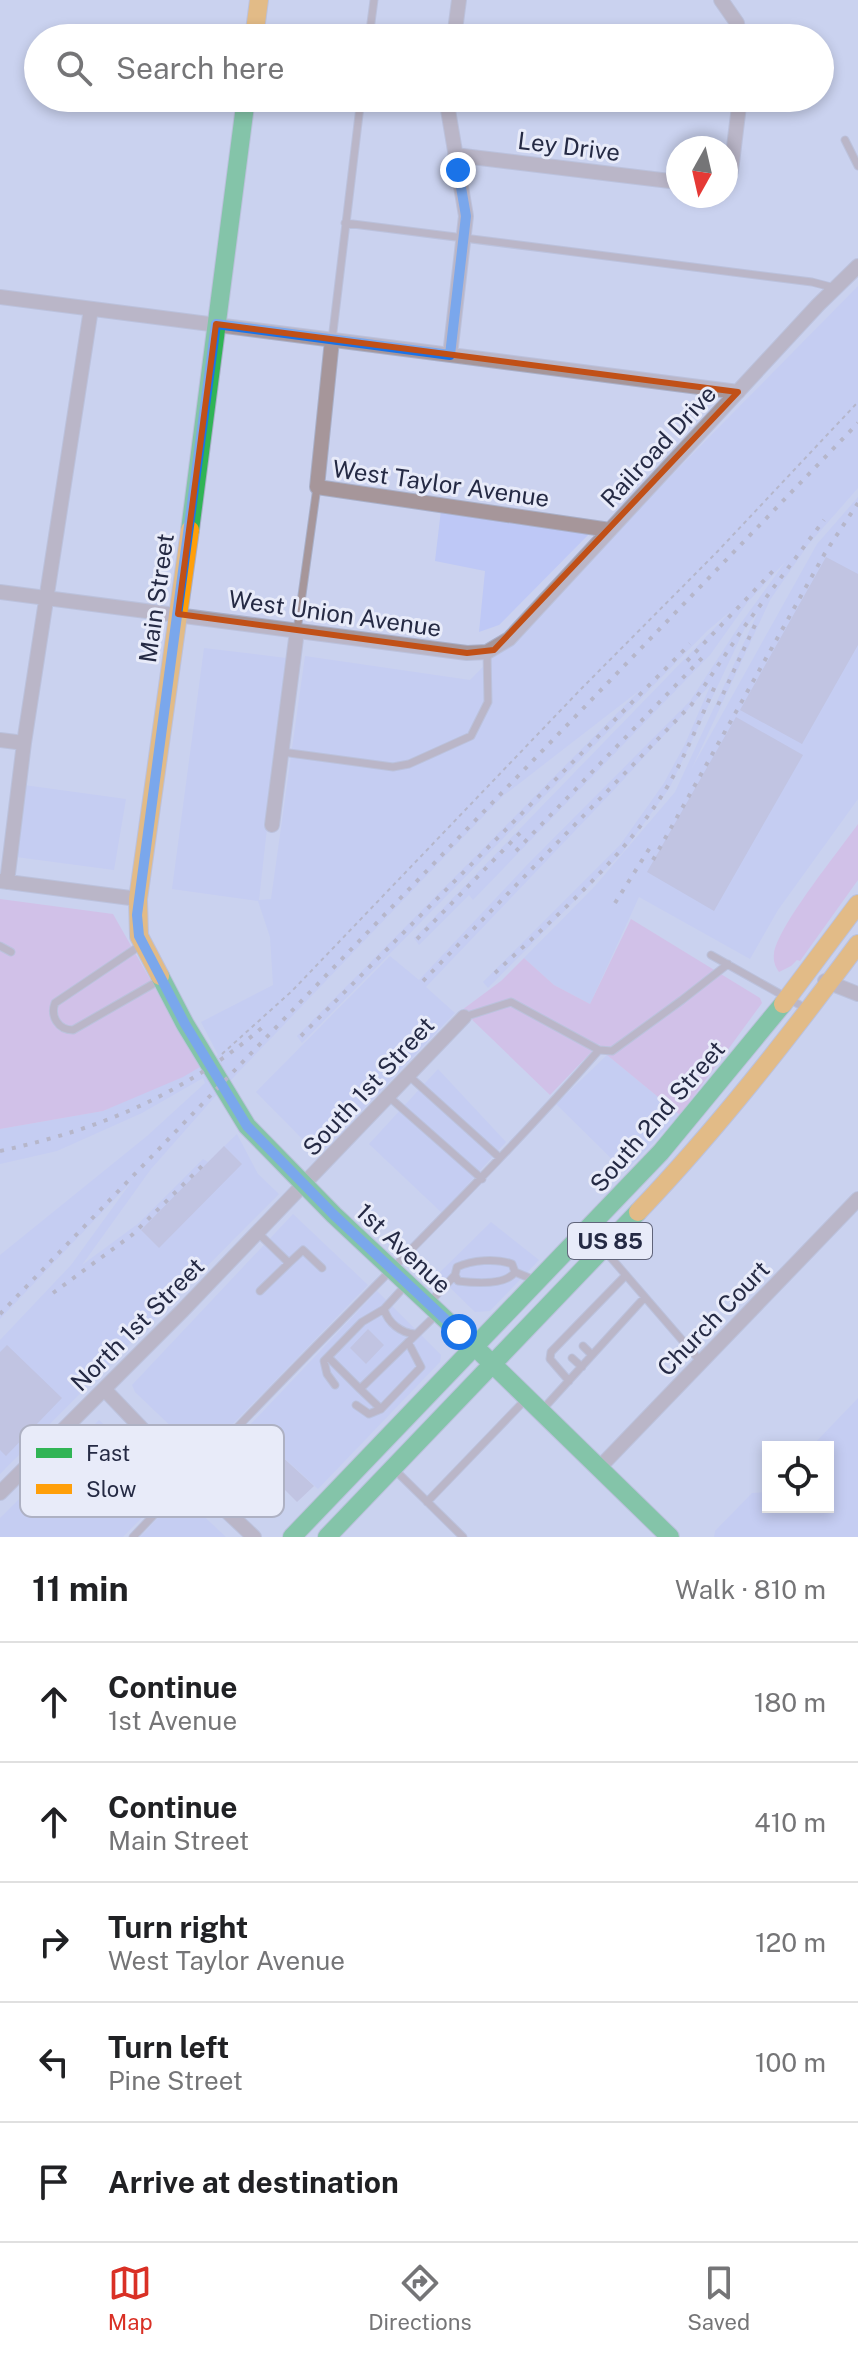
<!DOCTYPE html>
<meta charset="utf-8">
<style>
body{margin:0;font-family:"Public Sans",sans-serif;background:#f6f6f6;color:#202124}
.controls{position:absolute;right:24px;bottom:24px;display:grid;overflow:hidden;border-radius:0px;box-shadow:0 4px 12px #0003}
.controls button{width:72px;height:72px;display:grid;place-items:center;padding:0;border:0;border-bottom:2px solid #e0e0e0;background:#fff;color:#202124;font:40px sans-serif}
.compass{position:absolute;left:666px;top:136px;width:72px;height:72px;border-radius:50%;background:#fff;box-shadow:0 4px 12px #0003;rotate:188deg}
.stop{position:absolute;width:24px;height:24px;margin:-18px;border:6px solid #1a73e8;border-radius:50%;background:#fff}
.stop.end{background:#1a73e8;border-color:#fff;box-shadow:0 2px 8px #0008}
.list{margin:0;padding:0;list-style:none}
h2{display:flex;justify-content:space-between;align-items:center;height:104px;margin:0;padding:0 32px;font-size:34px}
h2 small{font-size:26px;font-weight:400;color:#757577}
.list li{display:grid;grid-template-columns:52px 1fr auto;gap:24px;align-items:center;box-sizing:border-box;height:120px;padding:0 32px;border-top:2px solid #e0e0e0}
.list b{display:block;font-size:30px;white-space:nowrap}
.list p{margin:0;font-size:26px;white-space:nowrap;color:#757577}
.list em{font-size:26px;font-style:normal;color:#757577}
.icon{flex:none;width:44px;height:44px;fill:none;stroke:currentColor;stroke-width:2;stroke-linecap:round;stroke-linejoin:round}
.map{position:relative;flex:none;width:858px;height:1537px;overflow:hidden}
.search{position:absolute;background:#fff;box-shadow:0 4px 12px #0003;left:24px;right:24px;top:24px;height:88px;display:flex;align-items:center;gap:20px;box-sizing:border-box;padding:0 28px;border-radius:44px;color:#757577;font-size:30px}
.sheet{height:704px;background:#fff}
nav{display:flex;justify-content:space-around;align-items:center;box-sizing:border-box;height:112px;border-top:2px solid #e0e0e0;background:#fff;font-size:22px;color:#757577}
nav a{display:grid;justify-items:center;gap:4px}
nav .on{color:#d93025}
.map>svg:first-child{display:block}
.built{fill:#bec8f6}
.green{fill:#daade0}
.building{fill:#b5b3d3}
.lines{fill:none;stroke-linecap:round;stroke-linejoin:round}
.lane-casing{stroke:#a9afc7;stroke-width:9}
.street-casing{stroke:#a9afc7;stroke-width:16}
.fast-casing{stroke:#a9afc7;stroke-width:20}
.slow-casing{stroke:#a9afc7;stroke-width:20}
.path{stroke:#9c959e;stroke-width:2;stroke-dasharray:4 4;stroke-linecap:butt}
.lane{stroke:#a6969a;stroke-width:7}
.street{stroke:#a6969a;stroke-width:14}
.fast{stroke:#30b455;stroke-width:18}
.slow{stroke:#ff9f0a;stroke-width:18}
.rail{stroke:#9d959e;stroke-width:4;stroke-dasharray:4 8;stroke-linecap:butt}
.route{stroke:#1a73e8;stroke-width:10}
.marked{fill:none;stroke:#c15017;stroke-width:6;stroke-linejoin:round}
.labels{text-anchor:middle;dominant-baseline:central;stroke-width:6;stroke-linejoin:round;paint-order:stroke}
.shield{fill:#e8ebf9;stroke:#60647a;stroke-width:2}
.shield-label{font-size:22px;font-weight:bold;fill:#252a44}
.street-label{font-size:24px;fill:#252a44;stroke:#e8ebf9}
.key{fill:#e8ebf9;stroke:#aeb1c3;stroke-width:2}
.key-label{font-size:22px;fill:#252a44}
</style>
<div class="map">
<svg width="858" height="1537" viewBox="0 0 858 1537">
<rect width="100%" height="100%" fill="#cbd2ef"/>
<path class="built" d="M858,286V488L808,545L770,600L692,768L817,544L858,497V799L778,910L750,959L639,897L590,1004L554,985L524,958L595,886L675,792L758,612L745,628L669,789L623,852L488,988L483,982L620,845L664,783L685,744L711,684L614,790L426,987L455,1013L319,1156L256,1092L390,956L419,980L526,866L690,701L741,623L786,561L747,603L710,655L473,900L469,895L419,945L414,938L732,610L707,631L302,1043L297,1036L640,690L503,796L212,1100L151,1169L82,1265L139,1223L203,1159L208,1162L237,1134L258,1174L279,1194L0,1474V1340L71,1265L132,1181L0,1319V1255L147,1136L205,1083L203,1078L142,1113L57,1151L0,1164V1129L103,1111L200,1067L218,1055L201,1022L273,985L270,937L258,901L172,889L204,648L286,658L259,900L271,899L305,656L470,680Z
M441,510L591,532L499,625L479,632L485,571L435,561Z
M24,785L126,799L114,870L16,857Z
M607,1055L680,1115L625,1172L556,1104Z
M438,1069L506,1142L442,1213L369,1144Z
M293,1214L368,1285L202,1456L135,1392L132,1385Z
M491,1222L539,1260L490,1311L475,1312L437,1275Z
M377,1291L441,1355L440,1362L318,1489L249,1426Z
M858,1398V1537H714L715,1531L752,1493L768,1492V1507H828V1447H811Z
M99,1420L171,1488L123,1537H0V1518Z
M180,1494L226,1537H140Z"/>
<path class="green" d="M858,824V880L800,961L797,960L791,966L779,972C775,966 773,961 774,954C777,927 839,851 858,824Z
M0,899L113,914L200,1067L183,1077L103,1111L0,1129Z
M631,919L760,998L762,1003L680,1115L607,1055L599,1044L550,1095L462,1010L501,981L524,958L554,985L590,1004Z"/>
<path class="building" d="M826,557L858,574V645L802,744L740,710Z
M736,717L803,755L714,911L647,872Z
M224,1146L242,1164L159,1248L141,1230Z
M368,1329L384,1345L366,1364L350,1348Z
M7,1345L62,1398L6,1456L0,1450V1352Z
M254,1431L314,1486L297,1502L260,1465L241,1483L221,1465Z"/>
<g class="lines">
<g class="lane-casing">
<path id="lane" d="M369,38L374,0
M845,140L858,166
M345,223L812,282L835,288
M332,340L361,98
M297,631L317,487
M282,752L393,767L409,764L471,736L488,702L487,652
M141,945L55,1003C50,1016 58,1030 73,1030L160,980
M0,946L11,952
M711,955L807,1009
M464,1017L511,1002L599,1050L612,1051L682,1000L728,964
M408,1075L500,1158
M388,1096L482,1179
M258,1233L289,1263L260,1291
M606,1252L701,1362
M289,1263L303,1250L322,1268
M515,1272C505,1286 474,1283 458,1281L455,1275L457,1267C472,1260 496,1258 512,1264L515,1272L532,1279
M405,1286L384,1309C388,1323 401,1333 415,1334
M429,1303L455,1275
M408,1342L421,1367L381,1409L360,1389L437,1314
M583,1346L592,1355
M328,1357L360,1389
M572,1358L582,1367
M569,1381L550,1359L551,1352L626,1275
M335,1385L327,1374L324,1361L362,1322L384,1309
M356,1405L369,1414L381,1409
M543,1409L645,1297
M396,1471L463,1537
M427,1502L526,1399
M133,1537C201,1465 269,1393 339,1323C427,1233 516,1145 599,1050"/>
</g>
<g class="street-casing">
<path id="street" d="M721,0L737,23L739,38
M454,38L459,0
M446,98L466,216L450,355
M455,155L678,182
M726,180L731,171L740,98
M0,297L738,392
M332,340L317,487L610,530
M0,592L467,653L487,652L509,639L818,305L858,266
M0,740L24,743
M272,825L297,631
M0,881L138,899
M7,882L24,743L91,309
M825,981L858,994
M104,1389L170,1458L254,1537
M600,1467L858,1199
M0,1493L182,1311L464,1017"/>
</g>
<g class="fast-casing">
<path id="fast" d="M190,530L246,98
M160,976L185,1024L247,1126L334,1215L476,1348L670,1537
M292,1537L661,1152L783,1004
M327,1537L638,1212"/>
</g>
<g class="slow-casing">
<path id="slow" d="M254,38L259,0
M160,976L139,936L138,899L190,530
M783,1004L858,904
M638,1212C718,1128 789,1037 858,944"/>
</g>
<path class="path" d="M222,1054L292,991L581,689L717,552L858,402"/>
<use href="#lane" class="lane"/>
<use href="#street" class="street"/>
<use href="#fast" class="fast"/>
<use href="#slow" class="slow"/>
<path class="rail" d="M687,661L773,571
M718,705L755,625
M516,851L702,658
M653,860L825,553L858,503
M615,903L651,846
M417,939L520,833
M495,973C557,915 625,858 669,784C687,752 701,717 716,684
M423,981L692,704L744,627L824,520
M301,1036L690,644
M0,1151C101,1129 185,1094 264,1026
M53,1293L132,1235L205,1163
M0,1314L858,423"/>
</g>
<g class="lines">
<path class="route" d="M458,170L466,216L450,355L216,324L137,915L139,936L185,1024L247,1126L334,1215L459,1332"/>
</g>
<path d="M0 0H858V1537H0ZM216,324L738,392L494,650L467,653L178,614Z" fill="#cbd2ef" fill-opacity=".55" fill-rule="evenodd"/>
<path class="marked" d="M216,324L738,392L494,650L467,653L178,614Z"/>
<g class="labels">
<rect class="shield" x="568" y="1223" width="84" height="36" rx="6"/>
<g class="shield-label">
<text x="610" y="1241">US 85</text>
</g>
<g class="street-label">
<text transform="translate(569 146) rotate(7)">Ley Drive</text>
<text transform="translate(658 446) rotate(-47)">Railroad Drive</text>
<text transform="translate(441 483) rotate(8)">West Taylor Avenue</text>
<text transform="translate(156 598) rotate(-82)">Main Street</text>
<text transform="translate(335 613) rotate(8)">West Union Avenue</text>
<text transform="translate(368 1086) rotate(-47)">South 1st Street</text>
<text transform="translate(657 1116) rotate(-49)">South 2nd Street</text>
<text transform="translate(404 1248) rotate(43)">1st Avenue</text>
<text transform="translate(713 1318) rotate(-46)">Church Court</text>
<text transform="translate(137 1324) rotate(-45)">North 1st Street</text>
</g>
</g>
<rect x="20" y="1425" width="264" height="92" rx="12" class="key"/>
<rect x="36" y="1448" width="36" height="10" fill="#30b455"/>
<rect x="36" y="1484" width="36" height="10" fill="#ff9f0a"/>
<g class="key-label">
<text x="86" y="1461">Fast</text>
<text x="86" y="1497">Slow</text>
</g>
</svg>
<div class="controls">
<button><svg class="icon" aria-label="locate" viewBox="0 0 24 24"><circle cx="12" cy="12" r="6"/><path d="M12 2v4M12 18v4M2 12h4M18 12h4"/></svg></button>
</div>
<svg class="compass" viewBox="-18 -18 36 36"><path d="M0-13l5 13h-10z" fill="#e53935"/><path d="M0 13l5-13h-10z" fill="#757577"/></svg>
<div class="stop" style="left:459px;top:1332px"></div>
<div class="stop end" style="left:458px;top:170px"></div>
<div class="search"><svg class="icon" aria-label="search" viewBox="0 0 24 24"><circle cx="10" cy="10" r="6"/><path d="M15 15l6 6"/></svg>Search here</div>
</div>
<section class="sheet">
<h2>11 min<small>Walk · 810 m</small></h2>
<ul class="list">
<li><svg class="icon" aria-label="ahead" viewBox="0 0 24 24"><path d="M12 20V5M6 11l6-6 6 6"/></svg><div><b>Continue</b><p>1st Avenue</p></div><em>180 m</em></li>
<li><svg class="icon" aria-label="ahead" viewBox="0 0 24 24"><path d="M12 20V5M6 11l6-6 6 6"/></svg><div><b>Continue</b><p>Main Street</p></div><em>410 m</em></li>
<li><svg class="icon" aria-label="right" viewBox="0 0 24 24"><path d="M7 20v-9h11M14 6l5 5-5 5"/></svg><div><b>Turn right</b><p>West Taylor Avenue</p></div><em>120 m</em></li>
<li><svg class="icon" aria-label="left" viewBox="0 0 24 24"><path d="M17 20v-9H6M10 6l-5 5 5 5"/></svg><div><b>Turn left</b><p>Pine Street</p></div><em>100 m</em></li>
<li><svg class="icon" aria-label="arrive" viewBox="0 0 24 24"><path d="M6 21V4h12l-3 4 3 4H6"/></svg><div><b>Arrive at destination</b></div></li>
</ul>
</section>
<nav>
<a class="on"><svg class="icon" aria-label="map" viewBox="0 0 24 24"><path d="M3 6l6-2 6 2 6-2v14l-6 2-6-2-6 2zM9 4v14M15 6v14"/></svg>Map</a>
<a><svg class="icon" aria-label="directions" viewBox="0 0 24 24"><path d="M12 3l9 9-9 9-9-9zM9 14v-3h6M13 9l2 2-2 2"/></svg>Directions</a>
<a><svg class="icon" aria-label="saved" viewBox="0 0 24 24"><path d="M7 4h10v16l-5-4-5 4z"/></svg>Saved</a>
</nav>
